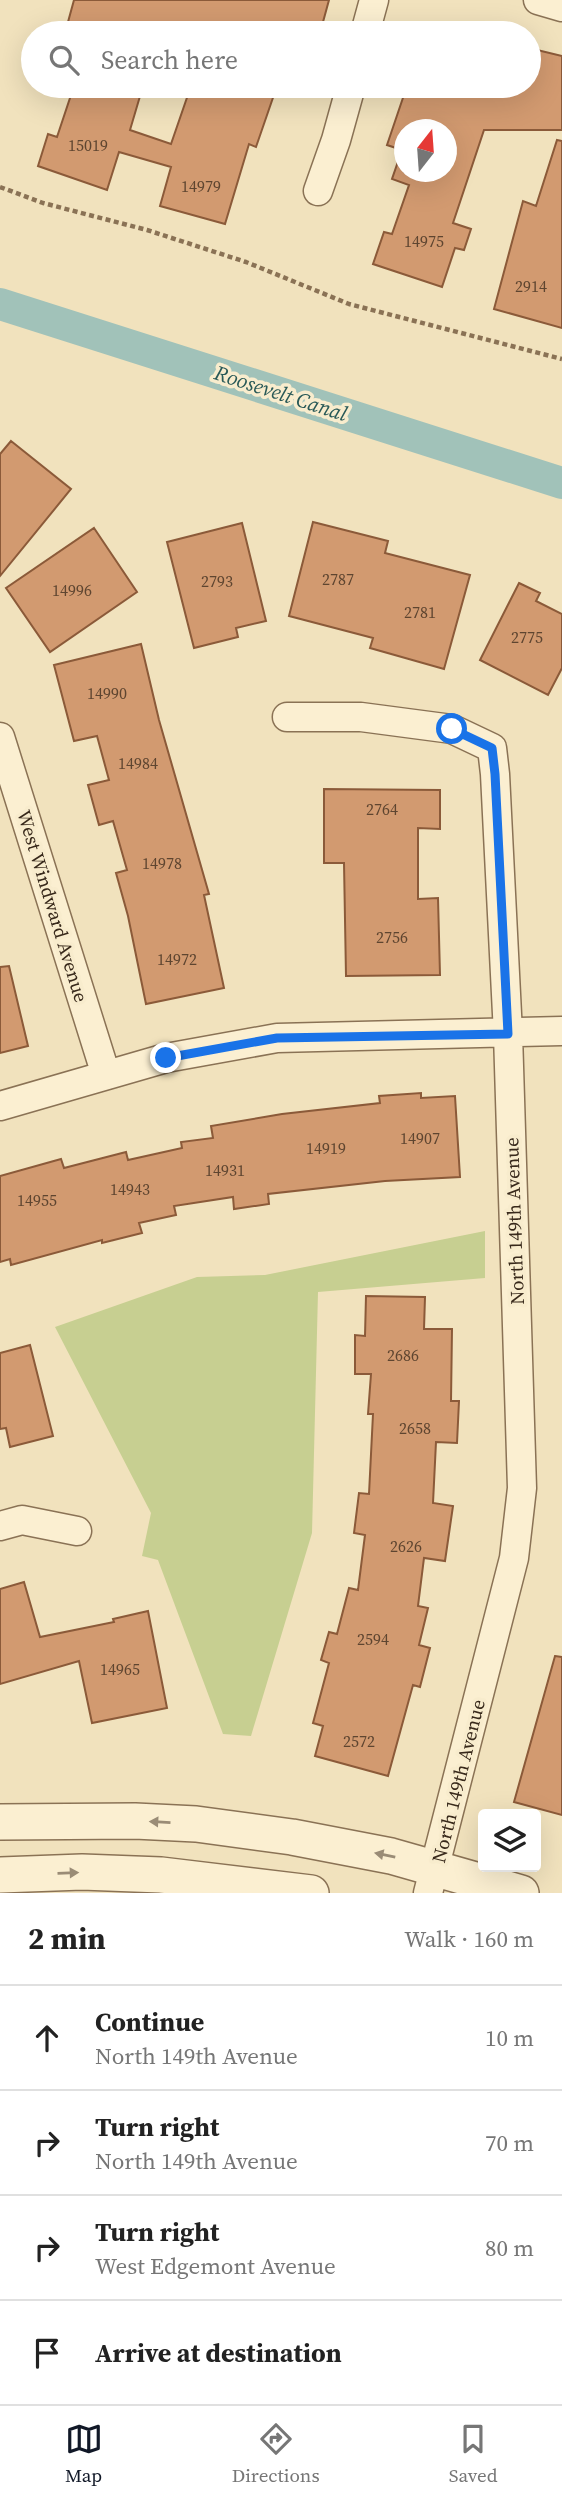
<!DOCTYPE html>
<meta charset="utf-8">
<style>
body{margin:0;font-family:"Source Serif 4",serif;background:#f6f6f6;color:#222}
.controls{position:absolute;right:21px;bottom:21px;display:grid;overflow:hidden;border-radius:7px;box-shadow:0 7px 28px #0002}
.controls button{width:63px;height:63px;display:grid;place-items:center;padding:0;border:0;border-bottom:2px solid #e0e0e0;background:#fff;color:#222;font:35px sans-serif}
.compass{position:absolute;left:394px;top:119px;width:63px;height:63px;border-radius:50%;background:#fff;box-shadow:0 7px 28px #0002;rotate:17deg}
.stop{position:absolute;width:21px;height:21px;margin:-16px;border:5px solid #1a73e8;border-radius:50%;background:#fff}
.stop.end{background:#1a73e8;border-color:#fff;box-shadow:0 2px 7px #0008}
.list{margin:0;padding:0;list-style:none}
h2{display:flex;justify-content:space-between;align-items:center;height:91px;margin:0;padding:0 28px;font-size:30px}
h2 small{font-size:23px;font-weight:400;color:#767676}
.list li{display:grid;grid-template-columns:46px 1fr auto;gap:21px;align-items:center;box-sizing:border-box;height:105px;padding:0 28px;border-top:2px solid #e0e0e0}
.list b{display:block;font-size:26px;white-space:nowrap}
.list p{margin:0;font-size:23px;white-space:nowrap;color:#767676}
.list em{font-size:23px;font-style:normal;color:#767676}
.icon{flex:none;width:38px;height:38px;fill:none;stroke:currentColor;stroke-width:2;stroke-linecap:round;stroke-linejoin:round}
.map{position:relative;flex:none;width:562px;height:1893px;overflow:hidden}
.search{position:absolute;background:#fff;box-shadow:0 7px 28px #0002;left:21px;right:21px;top:21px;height:77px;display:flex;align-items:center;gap:18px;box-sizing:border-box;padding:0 24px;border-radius:38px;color:#767676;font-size:26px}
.sheet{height:511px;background:#fff}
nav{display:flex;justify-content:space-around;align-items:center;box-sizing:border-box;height:98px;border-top:2px solid #e0e0e0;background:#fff;font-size:19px;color:#767676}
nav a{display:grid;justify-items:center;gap:4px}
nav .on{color:#111827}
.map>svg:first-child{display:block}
.green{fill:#c7cf91}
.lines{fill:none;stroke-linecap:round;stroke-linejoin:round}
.canal{stroke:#a1c2b9;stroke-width:32}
.building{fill:#d29a70;stroke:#8b5a39;stroke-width:2;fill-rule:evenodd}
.minor-casing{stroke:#8a7255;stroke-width:31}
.tertiary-casing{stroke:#8a7255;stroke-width:38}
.path{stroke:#8a7255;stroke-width:4.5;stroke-dasharray:5 3.5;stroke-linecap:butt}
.minor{stroke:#fbefd1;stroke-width:28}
.tertiary{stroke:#fbefd1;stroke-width:35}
.oneway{fill:#9a8c76}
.route{stroke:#1a73e8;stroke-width:9}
.labels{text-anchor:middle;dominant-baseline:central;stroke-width:7;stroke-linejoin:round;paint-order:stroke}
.number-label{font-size:16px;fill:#5e4530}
.street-label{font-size:19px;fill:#38291b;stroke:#f8eccd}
.water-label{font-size:21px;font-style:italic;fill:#295957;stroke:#f8eccd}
</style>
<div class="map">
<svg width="562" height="1893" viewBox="0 0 562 1893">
<rect width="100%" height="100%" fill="#f1e2bd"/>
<path class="green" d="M485,1231V1278L318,1292L312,1533L251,1736L223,1734L158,1560L142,1556L151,1513L55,1327L197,1277L265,1275Z"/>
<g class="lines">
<path class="canal" d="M0,304L562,483"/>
</g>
<path class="building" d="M74,0H329L320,33H65Z
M529,48L562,56V130H484L453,223L471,229L464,250L455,248L442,287L373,264L384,232L392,234L409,185L392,179L402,150L387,145L407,86H529ZM404,130H446V172H404Z
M74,86H143L130,130L171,144L191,86H277L256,147L249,144L225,224L160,206L171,167L119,152L107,190L38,166L48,134L57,137Z
M557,140L562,141V328L494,309L523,201L536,206Z
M11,441L71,489L0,576V454Z
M313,522L388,541L385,553L470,575L444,669L370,648L373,638L289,616Z
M242,523L266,621L236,628L238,637L194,648L167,542Z
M94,528L137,592L50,652L6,588Z
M519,583L540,593L536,601L562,614V668L548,695L480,660Z
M141,644L159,720L209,894L204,895L224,988L146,1004L128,916L116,873L127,870L113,821L99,825L88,785L109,780L97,736L74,741L54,665Z
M324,789L440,790V829L418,828V899L438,898L440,975L346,976L344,863H324Z
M9,966L28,1046L0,1053V967Z
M421,1093V1098L455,1096L460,1177L385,1181L268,1194L269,1204L234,1209L233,1197L174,1206L176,1215L139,1223L142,1233L102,1243V1240L11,1265L10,1259L0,1262V1176L61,1159L64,1168L126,1152L128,1160L182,1148L181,1142L213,1138L211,1126L282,1114L380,1103L379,1096Z
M366,1296L425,1297L424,1329H452L451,1401H459L457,1443L436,1442L433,1503L453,1506L445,1561L424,1558L418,1606L428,1608L419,1645L430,1648L420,1687L413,1685L388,1776L315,1756L323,1726L313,1723L329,1663L321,1660L329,1632L337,1634L349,1588L358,1590L365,1535L354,1533L359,1493L369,1494L373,1414H368L371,1374H355V1335L365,1336Z
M30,1345L53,1436L10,1447L6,1428L0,1429V1353Z
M24,1582L40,1637L114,1622L113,1619L148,1611L167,1708L92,1723L79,1661L0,1684V1589Z
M555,1656L562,1657V1815L514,1802Z"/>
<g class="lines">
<g class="minor-casing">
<path id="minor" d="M538,0L562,7
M365,33L374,0
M318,191L336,140L351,86
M287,717H361L452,729L492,748L495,774L508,1034L522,1488L514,1558L428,1893
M0,737L106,1075
M0,1106L166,1058L277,1038L562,1031
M0,1526L22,1520L77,1531"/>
</g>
<g class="tertiary-casing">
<path id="tertiary" d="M0,1822L135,1821L196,1824L292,1837L391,1856L521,1893
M0,1875L82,1872L161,1875L311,1893"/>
</g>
<path class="path" d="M0,187L43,203L147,230L246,262L349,304L562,359"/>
<use href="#minor" class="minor"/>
<use href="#tertiary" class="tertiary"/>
</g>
<defs><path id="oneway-solid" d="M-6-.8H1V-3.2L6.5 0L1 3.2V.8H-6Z" transform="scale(1.75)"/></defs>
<g class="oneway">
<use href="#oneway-solid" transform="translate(160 1822) rotate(-177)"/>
<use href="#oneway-solid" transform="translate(385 1855) rotate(-168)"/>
<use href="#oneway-solid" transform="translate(68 1873) rotate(-2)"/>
</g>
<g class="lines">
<path class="route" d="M166,1058L277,1038L508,1034L495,774L492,748L452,729"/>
</g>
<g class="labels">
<g class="number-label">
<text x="88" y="145">15019</text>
<text x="201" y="186">14979</text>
<text x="424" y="241">14975</text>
<text x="531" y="286">2914</text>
<text x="338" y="579">2787</text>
<text x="217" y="581">2793</text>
<text x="72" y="590">14996</text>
<text x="420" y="612">2781</text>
<text x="527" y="637">2775</text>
<text x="107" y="693">14990</text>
<text x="138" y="763">14984</text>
<text x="382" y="809">2764</text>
<text x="162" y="863">14978</text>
<text x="392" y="937">2756</text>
<text x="177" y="959">14972</text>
<text x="420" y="1138">14907</text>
<text x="326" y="1148">14919</text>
<text x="225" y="1170">14931</text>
<text x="130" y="1189">14943</text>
<text x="37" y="1200">14955</text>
<text x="403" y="1355">2686</text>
<text x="415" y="1428">2658</text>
<text x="406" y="1546">2626</text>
<text x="373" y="1639">2594</text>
<text x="120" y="1669">14965</text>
<text x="359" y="1741">2572</text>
</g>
<g class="street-label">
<text transform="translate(53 906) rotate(73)">West Windward Avenue</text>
<text transform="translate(514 1221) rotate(-92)">North 149th Avenue</text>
<text transform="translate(458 1781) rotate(-76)">North 149th Avenue</text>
</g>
<g class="water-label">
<text transform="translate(281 393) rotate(18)">Roosevelt Canal</text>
</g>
</g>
</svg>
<div class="controls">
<button><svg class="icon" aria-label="layers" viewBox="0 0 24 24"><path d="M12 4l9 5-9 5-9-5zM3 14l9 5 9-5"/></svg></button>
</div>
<svg class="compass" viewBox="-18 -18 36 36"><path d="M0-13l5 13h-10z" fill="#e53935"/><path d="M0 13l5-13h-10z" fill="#767676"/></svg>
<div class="stop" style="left:452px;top:729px"></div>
<div class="stop end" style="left:166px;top:1058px"></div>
<div class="search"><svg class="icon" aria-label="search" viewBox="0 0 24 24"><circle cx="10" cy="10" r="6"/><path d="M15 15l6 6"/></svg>Search here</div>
</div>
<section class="sheet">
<h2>2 min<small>Walk · 160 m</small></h2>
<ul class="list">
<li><svg class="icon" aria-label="ahead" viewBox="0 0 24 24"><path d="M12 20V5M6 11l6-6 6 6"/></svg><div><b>Continue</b><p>North 149th Avenue</p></div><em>10 m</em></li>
<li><svg class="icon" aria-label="right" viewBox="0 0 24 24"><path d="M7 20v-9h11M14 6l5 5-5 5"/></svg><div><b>Turn right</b><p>North 149th Avenue</p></div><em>70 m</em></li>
<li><svg class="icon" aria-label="right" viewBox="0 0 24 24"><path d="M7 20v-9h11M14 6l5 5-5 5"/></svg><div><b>Turn right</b><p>West Edgemont Avenue</p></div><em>80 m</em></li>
<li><svg class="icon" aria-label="arrive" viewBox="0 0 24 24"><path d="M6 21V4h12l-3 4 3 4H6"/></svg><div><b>Arrive at destination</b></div></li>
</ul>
</section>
<nav>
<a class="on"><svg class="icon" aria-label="map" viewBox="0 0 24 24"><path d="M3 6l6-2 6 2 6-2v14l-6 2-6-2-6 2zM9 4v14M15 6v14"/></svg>Map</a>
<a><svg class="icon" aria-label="directions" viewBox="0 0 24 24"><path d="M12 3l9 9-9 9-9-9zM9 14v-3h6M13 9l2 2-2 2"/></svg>Directions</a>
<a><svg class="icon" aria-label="saved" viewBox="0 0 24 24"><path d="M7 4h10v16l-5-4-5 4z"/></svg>Saved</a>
</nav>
